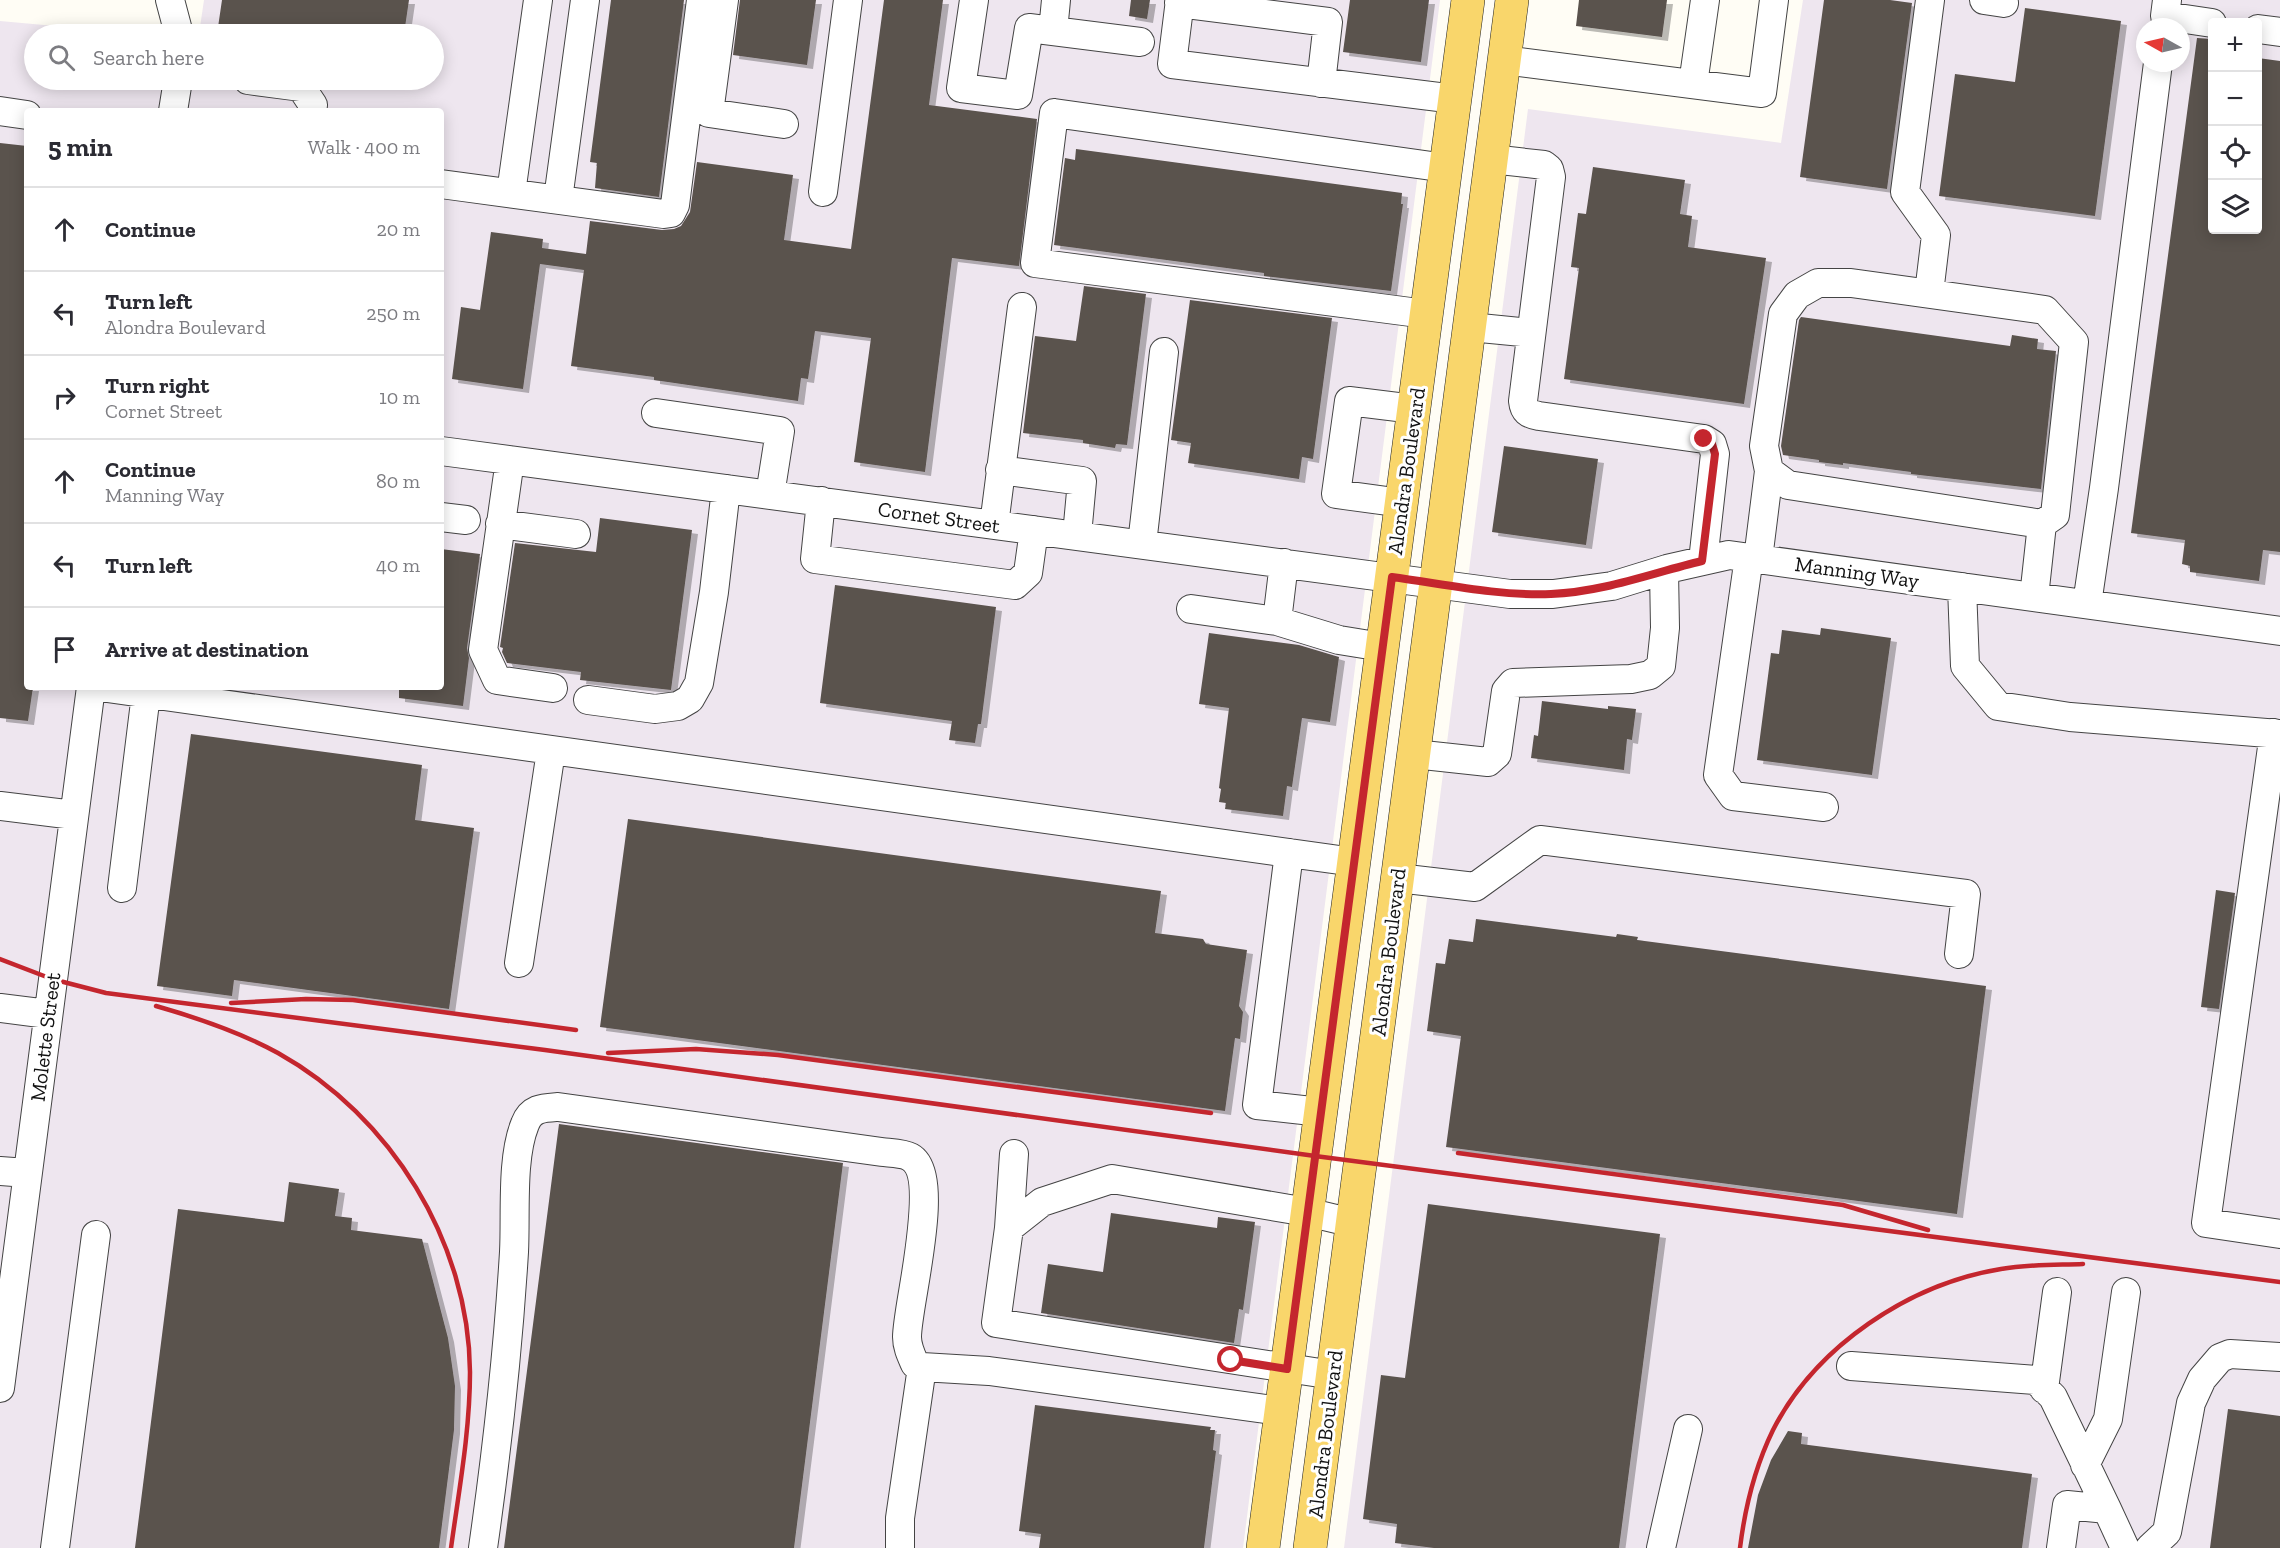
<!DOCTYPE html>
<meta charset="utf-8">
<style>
body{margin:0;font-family:"Zilla Slab",serif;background:#f2f2f3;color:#2b2b33}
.controls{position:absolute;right:18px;top:18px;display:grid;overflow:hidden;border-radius:6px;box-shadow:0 3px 15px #0003}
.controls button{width:54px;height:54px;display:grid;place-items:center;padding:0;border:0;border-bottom:2px solid #e1e1e2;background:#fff;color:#2b2b33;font:30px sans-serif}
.compass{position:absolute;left:2136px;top:18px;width:54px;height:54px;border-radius:50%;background:#fff;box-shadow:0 3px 15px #0003;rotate:278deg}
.stop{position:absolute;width:18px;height:18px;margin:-14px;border:4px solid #c4262e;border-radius:50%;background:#fff}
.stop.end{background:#c4262e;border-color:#fff;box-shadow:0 2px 6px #0008}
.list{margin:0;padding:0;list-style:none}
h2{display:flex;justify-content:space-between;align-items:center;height:78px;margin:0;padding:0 24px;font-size:26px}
h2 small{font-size:20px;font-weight:400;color:#7c7c81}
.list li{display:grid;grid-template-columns:39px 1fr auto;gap:18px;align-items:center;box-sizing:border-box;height:84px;padding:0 24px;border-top:2px solid #e1e1e2}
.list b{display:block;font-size:22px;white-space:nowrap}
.list p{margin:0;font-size:20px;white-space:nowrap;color:#7c7c81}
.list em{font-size:20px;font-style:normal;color:#7c7c81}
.icon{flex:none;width:33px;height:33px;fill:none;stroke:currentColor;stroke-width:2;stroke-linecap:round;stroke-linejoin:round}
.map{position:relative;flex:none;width:2280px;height:1548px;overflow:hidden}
.search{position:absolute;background:#fff;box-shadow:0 3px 15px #0003;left:24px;top:24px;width:420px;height:66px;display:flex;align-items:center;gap:15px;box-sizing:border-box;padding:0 21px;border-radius:33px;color:#7c7c81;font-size:22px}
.panel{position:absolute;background:#fff;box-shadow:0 3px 15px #0003;left:24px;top:108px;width:420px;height:582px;border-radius:6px}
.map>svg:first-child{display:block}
.industrial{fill:#eee6ef;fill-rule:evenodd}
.building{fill:#5a524d;filter:url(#shadow)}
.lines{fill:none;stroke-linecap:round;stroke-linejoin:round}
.minor-casing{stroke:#444;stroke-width:30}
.major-casing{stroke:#222;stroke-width:34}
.minor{stroke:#fff;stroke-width:28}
.major{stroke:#f9d66b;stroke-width:33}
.rail{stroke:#c4262e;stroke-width:4.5}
.route{stroke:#c4262e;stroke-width:8}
.labels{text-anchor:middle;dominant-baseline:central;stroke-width:6;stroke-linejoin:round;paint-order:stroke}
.street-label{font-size:21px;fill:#111;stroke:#fff}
</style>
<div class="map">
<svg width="2280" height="1548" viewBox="0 0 2280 1548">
<defs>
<filter id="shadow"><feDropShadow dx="6" dy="4" stdDeviation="0" flood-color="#0004"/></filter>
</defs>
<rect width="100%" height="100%" fill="#fffdf5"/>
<path class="industrial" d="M204,0H1440L1243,1548H0V21L143,34H34V80H434V34H199ZM27,111H441V687H27Z
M1803,0H2280V1548H1344L1528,109L1781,143ZM2212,22H2258V230H2212ZM2145,27H2181V63H2145Z"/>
<path class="building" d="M222,0H409L404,34H217Z
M611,0H684L659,197L595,188L597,163L590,162Z
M740,0H816L807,65L733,55Z
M884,0H943L929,105L1037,119L1019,266L952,258L925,472L854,462L871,338L815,331L808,379L801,378L798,401L654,380V377L571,366L584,270L540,264L523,389L452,379L461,307L480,310L491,232L543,239L542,248L586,254L590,221L662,230L674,229L681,226L690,212L697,162L793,175L784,240L851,249Z
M1131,0H1150L1147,19L1129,16Z
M1350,0H1429L1421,62L1343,52Z
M1579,0H1667L1662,37L1576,26Z
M1824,0H1890L1912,3L1887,189L1800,177Z
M2025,8L2121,21L2095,216L1939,196L1955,74L2015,82Z
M2197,38L2212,39V230H2258V58L2280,61V552L2263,550L2259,581L2190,572V566L2182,564L2185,540L2131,533Z
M0,143L27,146V687H33L28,721L0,718Z
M1076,149L1402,193L1401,204H1403L1391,291L1264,276V273L1054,245L1065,158L1075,160Z
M1593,167L1685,180L1680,214L1692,216L1688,247L1766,258L1744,404L1564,379L1579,268L1571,267L1578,213L1586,214Z
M1084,286L1146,294L1127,445L1116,444L1115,448L1083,443V440L1023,433L1035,336L1076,341Z
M1190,300L1332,318L1313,459L1302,457L1299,479L1188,463L1191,443L1171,440Z
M1801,317L2010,346L2012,335L2038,339L2037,349L2056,351L2041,489L1911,474V472L1843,463V465L1819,462V460L1783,455L1781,446L1799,320Z
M1504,446L1598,459L1586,545L1492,532Z
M600,518L692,530L671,690L580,680L581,672L507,663L502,652L503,648L500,647L515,543L596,552Z
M441,549L480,554L467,648L469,658L463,706L399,698V687H441Z
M835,585L996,607L981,724H978L975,743L949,740L952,721L820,703Z
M1821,628L1891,638L1872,775L1757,760L1771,653L1779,654L1782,630L1820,635Z
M1209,633L1299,645L1339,657L1330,722L1302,718L1292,787L1287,786L1283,816L1225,809L1226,803L1219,802L1221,789L1219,788L1229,708L1199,704Z
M1542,701L1608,709V706L1636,709L1632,740L1627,739L1624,770L1531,758L1534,735L1538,736Z
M191,734L422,765L415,820L474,828L449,1009L234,980L232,996L157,986Z
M628,819L1161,891L1155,933L1203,939L1206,944L1247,950L1239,1006L1243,1012L1240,1039L1235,1038L1225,1111L600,1027Z
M2216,890L2235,893L2219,1009L2201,1007Z
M1476,919L1616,937L1617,934L1638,937L1637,940L1986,986L1957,1214L1446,1147L1461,1036L1427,1031L1436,963L1445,964L1449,939L1473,942Z
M559,1124L843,1163L794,1548H504Z
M289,1182L339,1189L335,1216L352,1218L351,1230L422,1239L448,1338L455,1386L454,1430L439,1548H135L178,1209L284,1222Z
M1428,1204L1660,1234L1619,1548H1434L1395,1543L1397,1524L1363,1519L1381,1375L1405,1378Z
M1111,1213L1217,1228L1218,1217L1255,1222L1243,1310L1239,1309L1234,1343L1041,1313L1048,1264L1103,1272Z
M1035,1405L1211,1427L1210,1430H1215L1213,1450L1216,1451L1204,1548H1039L1041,1534L1019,1531Z
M2228,1409L2280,1416V1548H2210Z
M1788,1431L1802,1433L1801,1444L2032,1474L2022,1548H1748L1758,1495L1771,1460Z"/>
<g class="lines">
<g class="minor-casing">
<path id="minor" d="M170,0L179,34
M724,0L709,113L784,124
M974,0L961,88L1018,95L1029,28L1140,42
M1180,0L1172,64L1455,99
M1984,0L2004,3
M2167,0L2165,16L2212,23
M1179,3L1328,22L1321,83
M2258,29L2280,32
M1053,31L1056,0
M1504,60L1762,93L1774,0
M248,80L301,87L313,105L312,111
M1693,84L1705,0
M0,111L27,115
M173,111L178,80
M1491,159L1544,165L1549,169L1551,177L1523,401C1524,411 1528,414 1539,416L1704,439L1712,444L1715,454L1703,561
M441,184L664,214L671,213L675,205L701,0
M823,192L848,0
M511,193L538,0
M558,199L585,0
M1929,293L1936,235L1905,192L1930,0
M1426,314L1035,263L1054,113L1446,168
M1470,327L1531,333
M656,413L780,431L770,495
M441,451L1510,594H1553L1612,586L1667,569L1729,555L2280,631
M510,460L483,650L497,680L553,688
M1000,470L1082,481L1077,535
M821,501L815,559L1015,585L1028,573L1034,530
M1402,503L1336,494L1349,401L1414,409
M441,517L466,520
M500,524L576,534
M994,525L1022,307
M1142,544L1164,352
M1749,557L1718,775L1733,796L1824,807
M1758,559L1769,471
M1284,563L1277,621L1339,640L1382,647
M1962,587L1965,666L1998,706L2070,717L2280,734
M2034,597L2042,524L1788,485L1769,471L1764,446L1783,314L1797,295L1818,283H1851L2045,310L2074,342L2055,515L2042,524
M2087,604L2104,488L2158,63
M1191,609L1277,621
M100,687L1354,862
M588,700L655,709L678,706L690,699L699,683L714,592L726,489
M2274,733L2206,1223L2280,1234
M1414,754L1488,762L1497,754L1506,691L1513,683L1631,679L1650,675L1661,666L1665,628L1664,570
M0,806L74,815
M1289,853L1257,1105L1321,1112
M1398,878L1475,887L1540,840L1966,894L1959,954
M122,888L146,694
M519,963L551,751
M0,1008L48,1014
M0,1171L27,1173
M1009,1228L1014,1154
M1851,1366L2036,1380L2053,1397L2107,1509
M1333,1375L996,1323L1009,1228L1042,1202L1112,1179L1307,1212L1353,1223
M0,1388L91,687
M2044,1389L2057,1292
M2085,1465L2108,1419L2126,1292
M55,1548L96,1235
M483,1548C497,1450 508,1351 514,1252C516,1214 511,1158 525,1124C531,1108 543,1108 558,1107L882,1152C890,1153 903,1153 910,1157C943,1175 907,1304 907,1337C907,1347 911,1355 915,1364L922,1367
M900,1548V1518L922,1367L989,1371L1281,1411
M1661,1548L1688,1429
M2061,1548L2067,1505L2107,1509L2125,1548
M2150,1548L2167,1532L2191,1403L2202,1379L2220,1358L2230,1354L2280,1357"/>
</g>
<g class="major-casing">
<path id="major" d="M1263,1548L1468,0
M1310,1548L1512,0"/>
</g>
<use href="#minor" class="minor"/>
<use href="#major" class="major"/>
<path class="rail" d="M0,959L52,979L106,993L545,1050L1315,1156L2280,1282
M231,1003L306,999L353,1000L576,1030
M156,1006C198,1018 240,1032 278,1053C391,1116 469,1242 470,1372C470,1431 459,1490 451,1548
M608,1053L696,1049L778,1055L1211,1113
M1458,1153L1843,1205L1928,1230
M1740,1548C1745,1507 1755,1467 1773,1430C1816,1346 1909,1284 2001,1269C2028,1264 2056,1265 2083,1264"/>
</g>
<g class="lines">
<path class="route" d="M1231,1360L1287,1369L1392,577C1444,584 1497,596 1551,594C1603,592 1652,573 1702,561L1715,454L1712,444L1704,439"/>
</g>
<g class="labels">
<g class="street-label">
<text transform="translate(1406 471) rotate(-82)">Alondra Boulevard</text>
<text transform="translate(939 517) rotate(8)">Cornet Street</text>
<text transform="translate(1857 572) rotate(8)">Manning Way</text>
<text transform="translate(1388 952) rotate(-83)">Alondra Boulevard</text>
<text transform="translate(45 1037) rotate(-83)">Molette Street</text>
<text transform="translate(1325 1434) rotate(-83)">Alondra Boulevard</text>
</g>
</g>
</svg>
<div class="controls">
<button>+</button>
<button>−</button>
<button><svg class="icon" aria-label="locate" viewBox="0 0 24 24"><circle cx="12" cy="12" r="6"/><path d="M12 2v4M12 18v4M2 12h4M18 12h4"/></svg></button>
<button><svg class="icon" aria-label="layers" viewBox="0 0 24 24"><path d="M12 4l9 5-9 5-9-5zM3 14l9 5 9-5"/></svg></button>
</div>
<svg class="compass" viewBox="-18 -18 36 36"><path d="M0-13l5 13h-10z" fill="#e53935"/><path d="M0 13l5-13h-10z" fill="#7c7c81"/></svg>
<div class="stop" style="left:1231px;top:1360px"></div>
<div class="stop end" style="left:1704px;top:439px"></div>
<div class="search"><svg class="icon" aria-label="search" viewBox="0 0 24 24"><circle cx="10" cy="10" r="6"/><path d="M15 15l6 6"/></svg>Search here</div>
<section class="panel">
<h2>5 min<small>Walk · 400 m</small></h2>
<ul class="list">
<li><svg class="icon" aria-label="ahead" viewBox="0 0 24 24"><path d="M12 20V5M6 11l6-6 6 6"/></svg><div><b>Continue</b></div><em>20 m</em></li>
<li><svg class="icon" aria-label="left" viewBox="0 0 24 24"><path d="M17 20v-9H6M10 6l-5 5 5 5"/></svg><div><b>Turn left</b><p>Alondra Boulevard</p></div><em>250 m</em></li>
<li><svg class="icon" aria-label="right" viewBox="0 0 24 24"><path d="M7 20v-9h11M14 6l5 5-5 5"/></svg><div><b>Turn right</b><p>Cornet Street</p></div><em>10 m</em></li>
<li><svg class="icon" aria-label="ahead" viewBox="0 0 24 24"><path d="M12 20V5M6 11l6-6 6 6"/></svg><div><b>Continue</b><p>Manning Way</p></div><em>80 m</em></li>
<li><svg class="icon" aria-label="left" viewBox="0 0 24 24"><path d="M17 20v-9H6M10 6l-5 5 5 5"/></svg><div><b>Turn left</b></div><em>40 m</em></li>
<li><svg class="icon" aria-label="arrive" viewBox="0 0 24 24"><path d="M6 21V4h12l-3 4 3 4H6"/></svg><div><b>Arrive at destination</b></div></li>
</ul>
</section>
</div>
